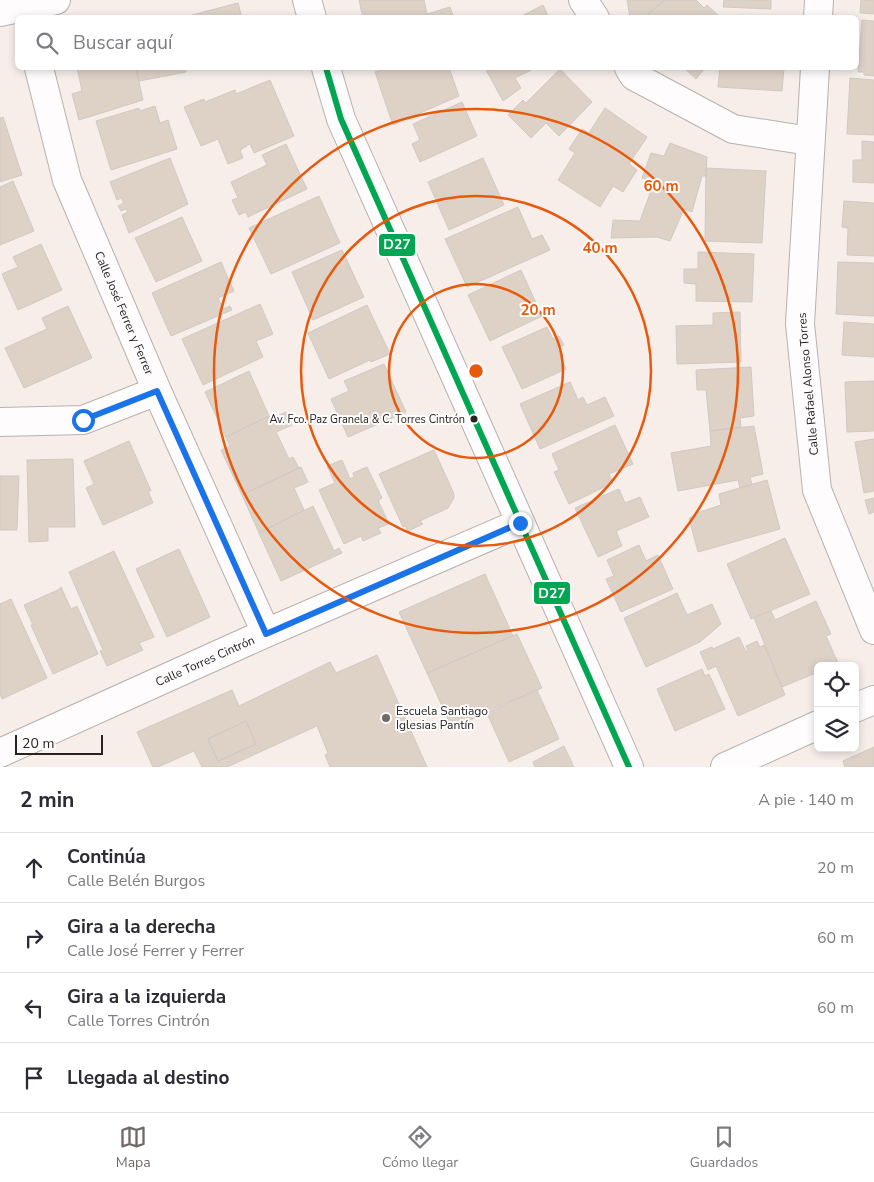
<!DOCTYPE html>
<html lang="es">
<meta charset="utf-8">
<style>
body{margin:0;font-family:"Nunito Sans",sans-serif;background:#f7f7f7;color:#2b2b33}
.controls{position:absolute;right:15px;bottom:15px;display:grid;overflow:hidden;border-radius:8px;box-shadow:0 2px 8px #0003}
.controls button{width:45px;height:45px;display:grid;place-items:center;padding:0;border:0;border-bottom:1px solid #e1e1e2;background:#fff;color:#2b2b33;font:25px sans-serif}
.scale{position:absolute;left:15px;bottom:12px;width:88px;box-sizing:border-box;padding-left:5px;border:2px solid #282220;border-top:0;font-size:14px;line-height:18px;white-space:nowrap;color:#282220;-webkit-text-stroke:4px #fdfdfd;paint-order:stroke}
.stop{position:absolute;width:15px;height:15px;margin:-11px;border:4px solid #1a73e8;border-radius:50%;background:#fff}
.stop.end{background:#1a73e8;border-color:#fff;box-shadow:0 1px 5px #0008}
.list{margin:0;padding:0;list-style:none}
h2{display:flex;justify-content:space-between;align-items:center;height:65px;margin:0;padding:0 20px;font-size:21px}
h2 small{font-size:16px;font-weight:400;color:#7c7c81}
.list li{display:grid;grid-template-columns:32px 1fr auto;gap:15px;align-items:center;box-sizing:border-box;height:70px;padding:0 20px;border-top:1px solid #e1e1e2}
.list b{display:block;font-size:19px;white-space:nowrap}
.list p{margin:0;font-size:16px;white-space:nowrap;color:#7c7c81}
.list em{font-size:16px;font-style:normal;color:#7c7c81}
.icon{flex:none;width:28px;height:28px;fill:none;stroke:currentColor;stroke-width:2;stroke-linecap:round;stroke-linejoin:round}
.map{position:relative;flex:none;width:874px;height:767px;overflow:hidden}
.search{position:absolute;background:#fff;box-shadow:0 2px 8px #0003;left:15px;right:15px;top:15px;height:55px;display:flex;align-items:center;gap:12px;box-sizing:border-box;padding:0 18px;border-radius:8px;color:#7c7c81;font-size:19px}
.sheet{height:345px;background:#fff}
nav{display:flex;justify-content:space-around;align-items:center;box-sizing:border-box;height:70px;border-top:1px solid #e1e1e2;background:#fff;font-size:14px;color:#7c7c81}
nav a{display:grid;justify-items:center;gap:2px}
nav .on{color:#706967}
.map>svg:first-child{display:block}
.building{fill:#ded2c6;stroke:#cfc9c5;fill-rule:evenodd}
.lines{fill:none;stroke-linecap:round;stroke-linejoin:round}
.street-casing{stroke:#b8b1ae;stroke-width:30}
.street{stroke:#fefcfc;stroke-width:28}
.bus-1-casing{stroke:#fdfdfd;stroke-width:10}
.bus-1{stroke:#00a651;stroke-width:6}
.route{stroke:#1a73e8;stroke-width:6}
.ring{fill:none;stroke:#e8590c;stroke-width:2.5}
.bus-dot{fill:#282220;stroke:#fdfdfd;stroke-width:2}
.poi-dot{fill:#706967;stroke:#fdfdfd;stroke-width:2}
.labels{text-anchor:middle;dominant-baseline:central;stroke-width:4;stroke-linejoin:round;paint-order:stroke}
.bus-label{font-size:11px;fill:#282220;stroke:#fdfdfd;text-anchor:end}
.street-label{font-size:12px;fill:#282220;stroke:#fdfdfd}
.poi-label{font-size:12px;fill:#282220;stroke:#fdfdfd;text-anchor:start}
.centre{fill:#e8590c;stroke:#fdfdfd;stroke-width:2.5}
.ring-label{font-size:15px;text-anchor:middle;font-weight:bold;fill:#e8590c;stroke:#fdfdfd;stroke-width:4;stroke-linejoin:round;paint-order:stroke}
.line-badge{stroke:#fdfdfd;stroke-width:2}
.badge-label{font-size:14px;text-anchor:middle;font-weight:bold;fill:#fff}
</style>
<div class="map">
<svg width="874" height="767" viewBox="0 0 874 767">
<rect width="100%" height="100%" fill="#f7eeea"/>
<path class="building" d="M359,0H424L427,14L450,7L454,18H426L425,15L419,18H363Z
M627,0H664L644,18H630Z
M664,0H696L704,8L707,5L719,16L718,18H644Z
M724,0H771V9L723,7Z
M861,0H874V14L860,13Z
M238,3L242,18H193L192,15Z
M543,5L549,18H518Z
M862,20L874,21V76L864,75V72H858Z
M77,68H136L143,100L79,120L72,94L82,91Z
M136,68H185L186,72L139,81Z
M387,68H449L459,96L393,125L375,72Z
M485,68H535L515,78L521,88L503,101Z
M684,68H705L696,79Z
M720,68H784L782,91L718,87Z
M560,69L592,102L559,136L546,123L531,138L508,115L523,100L526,103Z
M850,78L874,80V135L847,134Z
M270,80L294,136L254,153L250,144L247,145V146L240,150L243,158L228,164L218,139L201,146L184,107L204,99L205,102L235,90L236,94Z
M462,102L477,136L420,162L412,144L420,140L413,124Z
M155,106L160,123L168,120L177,149L111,170L96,121L139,108L140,111Z
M605,108L647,137L629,164L637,170L623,192L613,186L600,207L558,180L575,153L569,149L582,129L589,133Z
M3,117L22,175L0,182V118Z
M862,141L874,142V183L853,182V160H862Z
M670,143L707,157L706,176H702L692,212L684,209L670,241L657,237L611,238L613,220L640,221L654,182L642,178L651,153L664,156Z
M286,144L307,189L248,217L246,212L239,215L232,200L238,198L231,182L267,165L262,155Z
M170,158L188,204L129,233L122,215L128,212L126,209L121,211L118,206L124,203L121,198L117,200L110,182Z
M483,158L504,205L449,230L428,182Z
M706,168L766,171L762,243L705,241Z
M13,181L34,231L0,245V187Z
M319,196L340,243L271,274L249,228Z
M844,201L874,203V256L847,255L848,228L842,227Z
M518,207L532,239L542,235L550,250L467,287L445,239Z
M182,217L202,261L156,282L135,238Z
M41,244L62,290L18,310L2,274L18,267L13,257Z
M342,250L364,297L313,320L292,272Z
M698,252L754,254L752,302L696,301V284L684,283V269H698Z
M221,262L234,291L218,298L223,309L230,306L232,310L171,336L152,293Z
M838,262L874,263V316L836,314Z
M521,270L542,316L490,341L468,295Z
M260,304L273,334L256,341L263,357L203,385L182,339Z
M367,305L390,354L371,362L370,360L329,379L308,333Z
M68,306L92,358L24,388L5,348L47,329L42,318Z
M740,312L741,362L677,364L676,326L713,325V313Z
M844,322L874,324V357L842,355Z
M547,327L553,339L559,336L564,345L557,348L566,369L522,389L502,347Z
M384,364L406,412L348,437L331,399L349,391L344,381Z
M751,367L754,416L740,418L741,427L710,431L706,390H697L696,370Z
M249,371L269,416L226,437L205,392Z
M874,381V431L847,432L845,382Z
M570,382L578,400L583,397L587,405L605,397L614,416L540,449L520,404Z
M286,412L292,425L276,432L289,459L293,457L299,468L242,495L221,450L230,446L226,437L269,416L271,419Z
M615,425L633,464L609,474L613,483L569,504L554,472L559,470L552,454Z
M754,426L763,474L750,477L752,485L740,488L738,480L678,491L671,453L711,446L710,431Z
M874,439V491L864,493L855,442Z
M129,441L151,491H148L153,503L103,525L86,488L94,484L84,461Z
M434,450L454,494V498L448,508L420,521L423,524L408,531L405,526L403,527L379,474Z
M73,459L75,527H48V541L29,542L27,460Z
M342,460L350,479L354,477L353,473L367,467L382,498L378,500L389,524L378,528L381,533L363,541L361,536L344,544L319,490L335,483L327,466Z
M301,467L308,482L294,488L304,510L259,533L242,495Z
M0,476H19L17,530H0Z
M767,480L780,529L698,552L689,518L698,515L697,513L721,505L719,494Z
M619,489L625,503L640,497L649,517L616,531L622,546L598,557L575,508Z
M874,498V512L869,514L865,500Z
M313,506L334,551L339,548L342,553L281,581L259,533Z
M785,538L810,594L751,619L727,564Z
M639,545L646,561L658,555L673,589L621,612L606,579L614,576L607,560Z
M179,549L210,617L167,637L136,569Z
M114,551L154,637L139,643L143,650L107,666L100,651L103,650L69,572Z
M485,574L513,636L427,673L399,612Z
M61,587L71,609L77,606L98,654L53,674L31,625H33L24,605L58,590Z
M677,593L687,615L712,604L721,624L700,642L646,667L624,618Z
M11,599L47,678L2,699L0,694V604Z
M816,601L831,634L826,636L838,663L831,666H818V672L782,687L754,618L771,611L775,620Z
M517,634L542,688L452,728L427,673Z
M739,637L746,652L748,651L746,646L757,641L760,647L764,645L785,695L738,716L716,666L708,670L700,652L712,647L713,649Z
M377,655L427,767H330L325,755L328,753L317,726L227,767H202L194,751L158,767H153L137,732L232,690L239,706L330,662L336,673ZM246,721L256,744L218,761L208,739Z
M702,669L705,676L709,674L725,709L675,731L657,689Z
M537,690L559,739L509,762L486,711Z
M246,721L256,744L218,761L208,739Z
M564,746L574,767H535L533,762Z
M874,747V767H845L843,761Z"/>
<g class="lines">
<g class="street-casing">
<path id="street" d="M307,0L312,18
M583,0L595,18
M0,12L56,0
M818,18L819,0
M39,68L67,180L157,391L266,633
M326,68L341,119L629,767
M629,68L634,76L733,129L810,141
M815,68L800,324L817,490L874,630
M0,422L83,420L157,391
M855,708L874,700
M0,753L266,633L520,523
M725,767L818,725"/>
</g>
<use href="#street" class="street"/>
<g class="bus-1-casing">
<path id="bus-1" d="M326,68L341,119L629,767"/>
</g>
<use href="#bus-1" class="bus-1"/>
</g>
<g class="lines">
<path class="route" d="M83,420L157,391L266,634L520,523"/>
</g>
<g class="ring">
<circle cx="476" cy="371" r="87"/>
<circle cx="476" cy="371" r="175"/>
<circle cx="476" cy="371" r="262"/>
</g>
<circle class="bus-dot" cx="474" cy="419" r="4.5"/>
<circle class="poi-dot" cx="386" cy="718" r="5"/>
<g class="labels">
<g class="bus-label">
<text x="465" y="419">Av. Fco. Paz Granela &amp; C. Torres Cintrón</text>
</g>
<g class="street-label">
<text transform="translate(124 313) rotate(67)">Calle José Ferrer y Ferrer</text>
<text transform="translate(808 384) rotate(-95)">Calle Rafael Alonso Torres</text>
<text transform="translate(205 661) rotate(-24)">Calle Torres Cintrón</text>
</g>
<g class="poi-label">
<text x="396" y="711">Escuela Santiago<tspan x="396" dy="14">Iglesias Pantín</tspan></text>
</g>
</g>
<circle cx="476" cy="371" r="8" class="centre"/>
<g class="ring-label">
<text x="661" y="191">60 m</text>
<text x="600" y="253">40 m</text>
<text x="538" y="315">20 m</text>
</g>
<g class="line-badge">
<rect x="378" y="233" width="38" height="24" rx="5" fill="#00a651"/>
<rect x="533" y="581" width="38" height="24" rx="5" fill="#00a651"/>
</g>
<g class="badge-label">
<text x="397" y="249">D27</text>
<text x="552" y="598">D27</text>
</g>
</svg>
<div class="controls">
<button><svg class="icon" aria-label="locate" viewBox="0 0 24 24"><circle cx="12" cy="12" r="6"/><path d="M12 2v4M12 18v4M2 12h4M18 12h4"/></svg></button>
<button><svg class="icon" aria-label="layers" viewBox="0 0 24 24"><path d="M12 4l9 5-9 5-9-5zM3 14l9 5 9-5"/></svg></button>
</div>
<div class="scale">20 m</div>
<div class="stop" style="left:83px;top:420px"></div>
<div class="stop end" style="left:520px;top:523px"></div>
<div class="search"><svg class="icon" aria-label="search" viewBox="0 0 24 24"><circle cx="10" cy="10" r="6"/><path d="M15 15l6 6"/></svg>Buscar aquí</div>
</div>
<section class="sheet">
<h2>2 min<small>A pie · 140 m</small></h2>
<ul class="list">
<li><svg class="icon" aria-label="ahead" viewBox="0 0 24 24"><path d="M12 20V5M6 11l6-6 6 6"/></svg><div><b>Continúa</b><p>Calle Belén Burgos</p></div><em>20 m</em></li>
<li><svg class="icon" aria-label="right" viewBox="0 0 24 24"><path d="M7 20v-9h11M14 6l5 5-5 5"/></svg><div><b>Gira a la derecha</b><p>Calle José Ferrer y Ferrer</p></div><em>60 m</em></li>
<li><svg class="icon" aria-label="left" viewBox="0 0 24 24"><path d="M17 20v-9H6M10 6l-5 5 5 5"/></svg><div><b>Gira a la izquierda</b><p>Calle Torres Cintrón</p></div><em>60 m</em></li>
<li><svg class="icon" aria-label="arrive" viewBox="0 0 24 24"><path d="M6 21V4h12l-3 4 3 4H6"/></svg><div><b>Llegada al destino</b></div></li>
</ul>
</section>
<nav>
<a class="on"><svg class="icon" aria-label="map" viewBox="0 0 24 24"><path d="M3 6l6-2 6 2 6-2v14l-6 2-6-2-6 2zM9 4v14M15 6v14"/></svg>Mapa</a>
<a><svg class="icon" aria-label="directions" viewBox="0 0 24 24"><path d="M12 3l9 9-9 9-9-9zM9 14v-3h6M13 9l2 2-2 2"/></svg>Cómo llegar</a>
<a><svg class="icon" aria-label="saved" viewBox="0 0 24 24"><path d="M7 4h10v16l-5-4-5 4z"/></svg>Guardados</a>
</nav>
